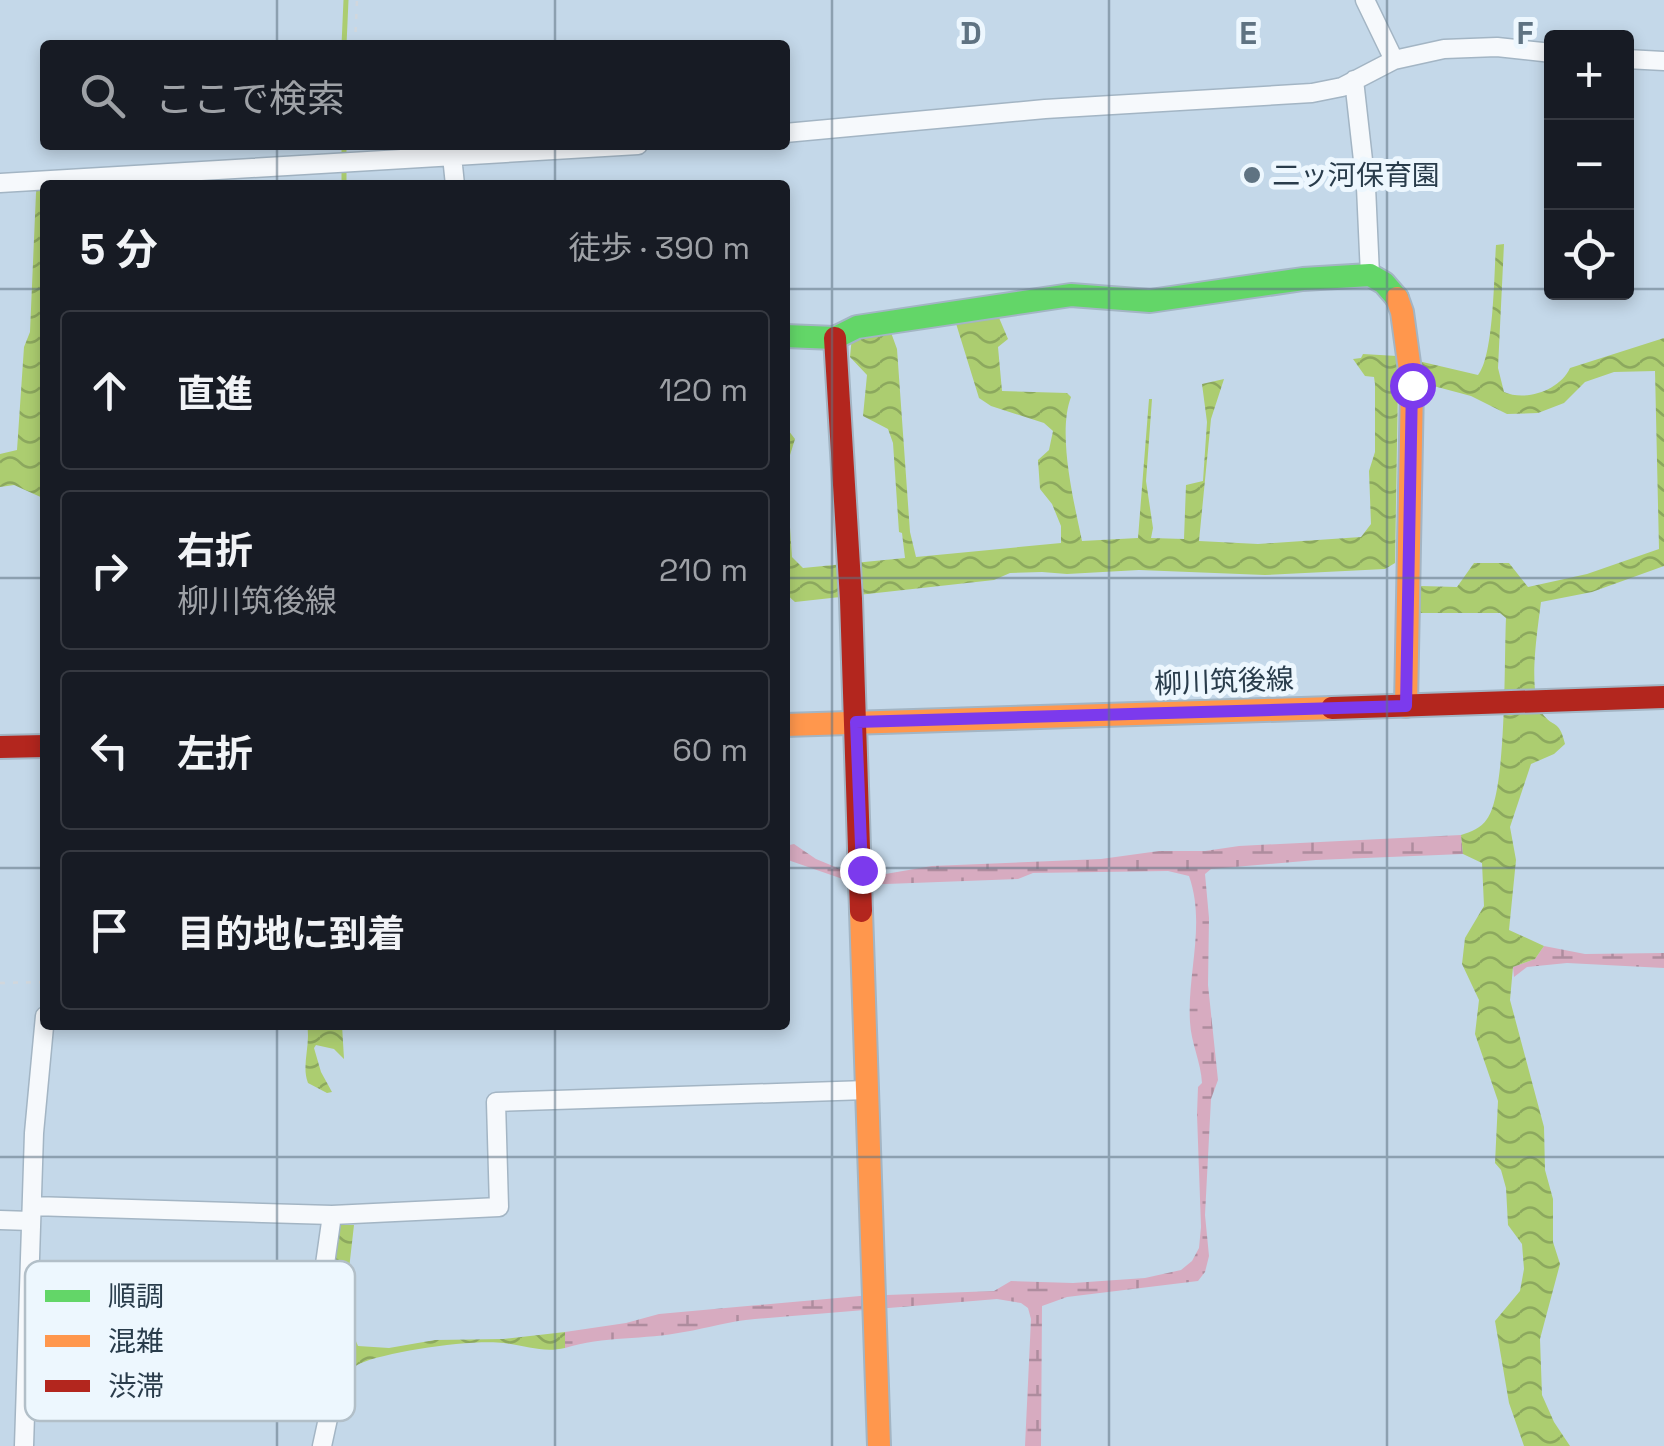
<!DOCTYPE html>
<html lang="ja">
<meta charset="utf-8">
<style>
body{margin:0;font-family:"Space Grotesk","Noto Sans JP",sans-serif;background:#242831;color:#f1f3f6}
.controls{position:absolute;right:30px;top:30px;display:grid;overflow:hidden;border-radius:10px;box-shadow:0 5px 15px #0003}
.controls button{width:90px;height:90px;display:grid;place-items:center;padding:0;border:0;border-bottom:2px solid #363941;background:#171b24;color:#f1f3f6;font:50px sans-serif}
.stop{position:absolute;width:30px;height:30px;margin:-22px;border:8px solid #7c3aed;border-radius:50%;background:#fff}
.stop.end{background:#7c3aed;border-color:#fff;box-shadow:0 2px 10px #0008}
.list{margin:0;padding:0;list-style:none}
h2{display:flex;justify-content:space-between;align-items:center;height:130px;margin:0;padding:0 40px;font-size:42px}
h2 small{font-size:32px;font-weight:400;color:#9ea1a6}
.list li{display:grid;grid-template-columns:65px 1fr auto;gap:30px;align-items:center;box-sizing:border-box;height:160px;margin:0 20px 20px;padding:0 20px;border:2px solid #363941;border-radius:10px}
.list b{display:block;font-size:38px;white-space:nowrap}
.list p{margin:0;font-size:32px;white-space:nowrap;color:#9ea1a6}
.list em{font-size:32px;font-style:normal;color:#9ea1a6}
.icon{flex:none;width:55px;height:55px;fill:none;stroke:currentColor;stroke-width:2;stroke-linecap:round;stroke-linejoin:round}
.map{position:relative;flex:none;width:1664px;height:1446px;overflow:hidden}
.search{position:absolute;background:#171b24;box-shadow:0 5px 15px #0003;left:40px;top:40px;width:750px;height:110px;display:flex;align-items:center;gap:25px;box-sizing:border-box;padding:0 35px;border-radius:10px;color:#9ea1a6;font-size:38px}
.panel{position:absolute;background:#171b24;box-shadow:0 5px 15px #0003;left:40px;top:180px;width:750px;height:850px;border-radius:10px}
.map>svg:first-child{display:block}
.wetland{fill:url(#wetland-marsh)}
.water{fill:url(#water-waves)}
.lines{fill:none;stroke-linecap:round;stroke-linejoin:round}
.stream{stroke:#accd70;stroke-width:5}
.street-casing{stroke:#a3b5c4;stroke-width:21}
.fast-casing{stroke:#a3b5c4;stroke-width:26}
.slow-casing{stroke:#a3b5c4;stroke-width:26}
.jam-casing{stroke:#a3b5c4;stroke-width:26}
.path{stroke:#d1d7dd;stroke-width:2.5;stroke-dasharray:5 8;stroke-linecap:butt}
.street{stroke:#f6f9fc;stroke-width:18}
.fast{stroke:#63d668;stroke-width:22}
.slow{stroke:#ff974d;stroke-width:22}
.jam{stroke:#b3261e;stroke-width:22}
.route{stroke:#7c3aed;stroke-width:12}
.grid{fill:none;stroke:#5f7382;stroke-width:2.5;stroke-opacity:0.55}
.poi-dot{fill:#5f7382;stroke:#edf7fe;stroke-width:4}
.labels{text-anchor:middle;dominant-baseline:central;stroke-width:10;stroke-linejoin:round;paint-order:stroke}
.poi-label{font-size:28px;fill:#293c4b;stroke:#edf7fe;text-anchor:start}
.street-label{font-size:28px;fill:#293c4b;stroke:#edf7fe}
.key{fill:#edf7fe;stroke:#b2bfc8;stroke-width:2.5}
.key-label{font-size:28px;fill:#293c4b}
.grid-label{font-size:32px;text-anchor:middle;font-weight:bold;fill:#5f7382;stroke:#edf7fe;stroke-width:10;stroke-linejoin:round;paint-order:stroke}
</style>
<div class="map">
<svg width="1664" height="1446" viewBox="0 0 1664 1446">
<defs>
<pattern id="wetland-marsh" width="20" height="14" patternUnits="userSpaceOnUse" patternTransform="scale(2.5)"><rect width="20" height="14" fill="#d7abc0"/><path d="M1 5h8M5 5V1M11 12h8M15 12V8" fill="none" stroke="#ae8c9e"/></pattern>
<pattern id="water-waves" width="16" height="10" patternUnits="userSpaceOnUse" patternTransform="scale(2.5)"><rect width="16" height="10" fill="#accd70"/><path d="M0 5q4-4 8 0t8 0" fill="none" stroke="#8ca85e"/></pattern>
</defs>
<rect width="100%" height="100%" fill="#c4d8e9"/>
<path class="wetland" d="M1461,835L1463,854L1316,860L1211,869L1205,874L1209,918L1208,985L1218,1080L1211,1099L1205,1215L1209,1256L1205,1272L1198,1281L1067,1297L1042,1306L1041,1446H1025L1031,1319L1028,1308L1021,1303L997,1299L755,1319C730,1321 708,1328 684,1332C645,1340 603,1336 565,1348V1332L626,1323L659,1314L860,1296L994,1291L1011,1281L1073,1283L1145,1278L1181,1270L1192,1261L1199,1248L1201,1227L1197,1114L1198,1087L1202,1083C1201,1062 1191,1043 1190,1022C1187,973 1206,924 1189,876L1168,871L1033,873L1018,879L860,885L785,859V846L794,844L816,859L862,878L932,866L1101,859L1159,851H1205L1239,846Z
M1544,946L1585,954L1664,953V968L1567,963L1527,967L1514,977L1513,967L1535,959Z"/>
<path class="water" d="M41,172L45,185V499L14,485L0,487V454L17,450L24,347L30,332L36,193Z
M1504,244L1498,368L1504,392C1526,402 1560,390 1570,368L1664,338V566L1592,592L1541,602C1538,628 1527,692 1542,713C1553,729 1559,718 1565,744L1554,754L1531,764L1510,827L1516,860L1509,930L1544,946L1535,959L1513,967L1510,1000L1544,1127L1545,1170L1553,1199V1242L1560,1264L1540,1339L1542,1395L1554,1422L1570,1446H1524L1509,1403L1495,1321L1520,1291L1524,1269L1522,1244L1508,1225L1506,1188L1501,1170L1495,1163L1498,1101L1475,1034L1479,1000L1462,964L1465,938L1484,906L1482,863L1463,854L1461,835C1471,832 1481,828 1487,819C1507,793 1504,658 1506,618L1500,613H1421L1410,604L1415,582L1421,586L1457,587L1474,563H1509L1528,587L1587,574L1659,549L1655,371L1614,372L1585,382L1564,403L1538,413L1507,414L1471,396L1426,384H1398L1395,563L1385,569L1265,575L1139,570L1067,574L1042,572L1010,573L994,580L795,602L785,593V426L795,439L786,468L792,557L803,568L905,558L902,533L899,532L893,443L888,429L863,416L867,375L850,357L852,336L889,327L897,349L910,532L916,557L1061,543V526L1052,504L1040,489L1038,460L1049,450L1053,431L1044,423L991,406L979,398L954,317L997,313L1008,339L998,347L1002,391L1067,393L1071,397C1057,434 1074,502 1082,541L1138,538L1149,399H1152L1146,481L1153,528L1151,538L1184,539L1186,485L1203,481L1207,422L1202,384L1224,379L1211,419L1199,541L1258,544L1361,537L1371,524L1369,471L1375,452V384L1374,377L1365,376L1353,359L1361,358L1363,354L1397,356L1478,375C1494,356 1494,273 1496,245Z
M307,1025H342L344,1059L334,1049L316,1045L314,1048L321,1072L332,1092L327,1093L308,1083C301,1065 311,1045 307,1025Z
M340,1225H354L344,1313L358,1346L389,1348L435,1340L503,1339L565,1332V1348C543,1353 527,1346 504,1343C473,1339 387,1351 359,1364C350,1369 343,1377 336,1385L331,1383L323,1325Z"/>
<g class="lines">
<path class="stream" d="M344,45L346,0
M344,157V145
M344,185V168"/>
<g class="street-casing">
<path id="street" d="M1365,0L1394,60
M1626,59L1664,61
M1354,80L1366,187L1370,275
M785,133L1045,109L1312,93L1342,87L1394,60L1444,49L1497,47L1552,53
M452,156L455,185
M0,183L638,145
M32,1206L332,1215L499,1207L496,1102L867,1090
M0,1220L31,1221
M24,1446L34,1133L45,1016
M322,1446L332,1400L325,1389L313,1348L332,1215"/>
</g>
<g class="fast-casing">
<path id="fast" d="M785,336L835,338L857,327L1071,295L1150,301L1303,279L1370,275L1384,283L1397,298"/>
</g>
<g class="slow-casing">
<path id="slow" d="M1397,298L1402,312L1412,385L1406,706
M785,725L1332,708
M861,911L879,1446"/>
</g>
<g class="jam-casing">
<path id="jam" d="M835,338L851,599L861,911
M1332,708L1664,697
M0,747L45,746"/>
</g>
<path class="path" d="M355,45L357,0
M0,983L45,982"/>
<use href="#street" class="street"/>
<use href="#fast" class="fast"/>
<use href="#slow" class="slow"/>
<use href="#jam" class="jam"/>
</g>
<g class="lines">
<path class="route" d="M862,870L856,722L1406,706L1412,385"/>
</g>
<path class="grid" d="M277,0V45M555,0V45M832,0V1446M1109,0V1446M1387,0V1446M277,145V185M555,145V185M0,289H45M785,289H1552M1626,289H1664M0,578H45M785,578H1664M0,868H45M785,868H1664M277,1025V1446M555,1025V1446M0,1157H1664"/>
<circle class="poi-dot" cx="1252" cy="175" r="10"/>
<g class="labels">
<g class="poi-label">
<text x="1272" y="175">二ッ河保育園</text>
</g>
<g class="street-label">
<text transform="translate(1224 681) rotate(-2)">柳川筑後線</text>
</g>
</g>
<rect x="25" y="1261" width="330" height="160" rx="15" class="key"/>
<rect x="45" y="1290" width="45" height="12" fill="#63d668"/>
<rect x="45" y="1335" width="45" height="12" fill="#ff974d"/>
<rect x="45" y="1380" width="45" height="12" fill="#b3261e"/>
<g class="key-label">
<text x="108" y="1306">順調</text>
<text x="108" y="1351">混雑</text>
<text x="108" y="1396">渋滞</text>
</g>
<g class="grid-label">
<text x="971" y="44">D</text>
<text x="1248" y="44">E</text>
<text x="1525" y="44">F</text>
</g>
</svg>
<div class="controls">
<button>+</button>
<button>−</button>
<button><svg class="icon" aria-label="locate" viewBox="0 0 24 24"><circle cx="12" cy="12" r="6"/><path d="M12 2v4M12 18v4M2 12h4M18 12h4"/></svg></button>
</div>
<div class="stop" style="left:1412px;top:385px"></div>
<div class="stop end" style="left:862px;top:870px"></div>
<div class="search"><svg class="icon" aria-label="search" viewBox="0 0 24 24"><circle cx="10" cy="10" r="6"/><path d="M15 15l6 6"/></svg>ここで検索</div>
<section class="panel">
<h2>5 分<small>徒歩 · 390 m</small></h2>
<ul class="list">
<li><svg class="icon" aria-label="ahead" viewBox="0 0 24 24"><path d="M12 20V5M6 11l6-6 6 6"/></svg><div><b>直進</b></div><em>120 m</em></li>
<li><svg class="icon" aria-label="right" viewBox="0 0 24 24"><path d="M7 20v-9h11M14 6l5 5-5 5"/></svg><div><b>右折</b><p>柳川筑後線</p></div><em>210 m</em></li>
<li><svg class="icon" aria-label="left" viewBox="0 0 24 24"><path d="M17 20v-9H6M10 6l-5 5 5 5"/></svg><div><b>左折</b></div><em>60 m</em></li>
<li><svg class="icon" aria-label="arrive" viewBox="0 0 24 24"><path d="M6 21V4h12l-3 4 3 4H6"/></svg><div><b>目的地に到着</b></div></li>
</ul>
</section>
</div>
